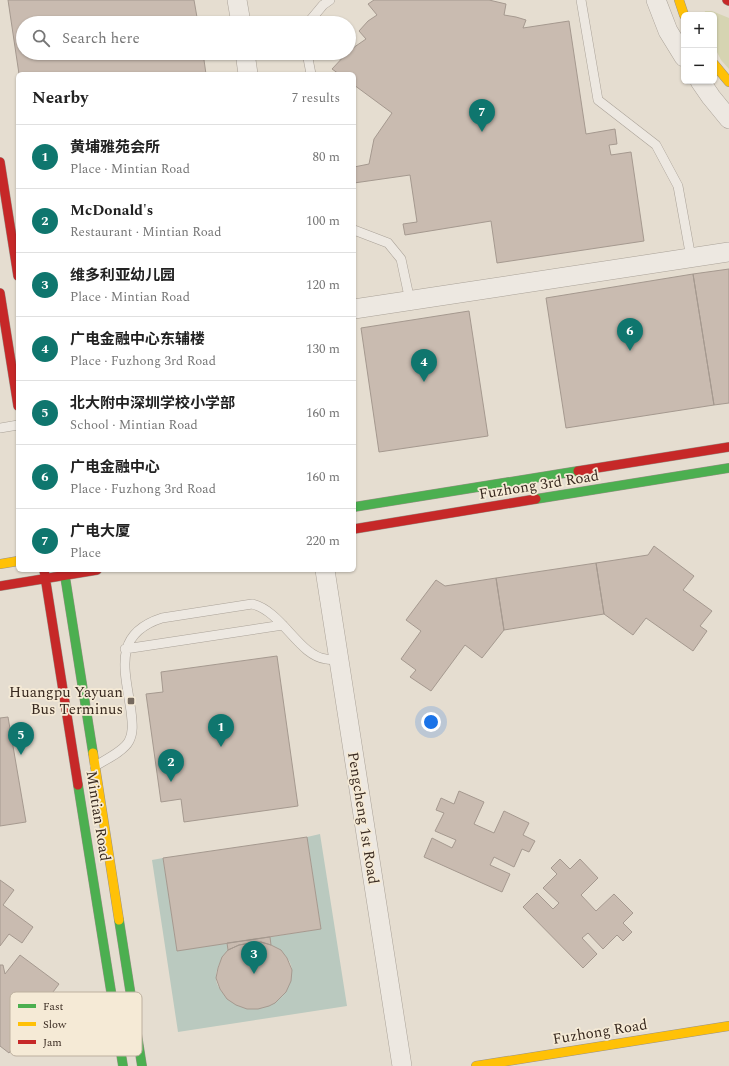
<!DOCTYPE html>
<meta charset="utf-8">
<style>
body{margin:0;font-family:Spectral,"Noto Sans SC",serif;background:#f6f6f6;color:#222}
.controls{position:absolute;right:12px;top:12px;display:grid;overflow:hidden;border-radius:6px;box-shadow:0 1px 3px #0004}
.controls button{width:36px;height:36px;display:grid;place-items:center;padding:0;border:0;border-bottom:1px solid #e0e0e0;background:#fff;color:#222;font:20px sans-serif}
.you{position:absolute;left:431px;top:722px;width:14px;height:14px;margin:-10px;border:3px solid #fff;border-radius:50%;background:#1a73e8;box-shadow:0 0 0 6px #1a73e833}
.badge{display:grid;place-items:center;width:26px;height:26px;border-radius:50%;background:#0f766e;color:#fff;font-size:13px;font-weight:700}
.pin{position:absolute;translate:-50% -33px;filter:drop-shadow(0 1px 2px #0008)}
.pin::after{content:'';position:absolute;top:21px;width:14px;height:12px;background:inherit;clip-path:polygon(0 0,100% 0,50% 100%)}
.list{margin:0;padding:0;list-style:none}
h2{display:flex;justify-content:space-between;align-items:center;height:52px;margin:0;padding:0 16px;font-size:17px}
h2 small{font-size:13px;font-weight:400;color:#767676}
.list li{display:grid;grid-template-columns:26px 1fr auto;gap:12px;align-items:center;box-sizing:border-box;height:64px;padding:0 16px;border-top:1px solid #e0e0e0}
.list b{display:block;font-size:15px;white-space:nowrap}
.list p{margin:0;font-size:13px;white-space:nowrap;color:#767676}
.list em{font-size:13px;font-style:normal;color:#767676}
.icon{flex:none;width:22px;height:22px;fill:none;stroke:currentColor;stroke-width:2;stroke-linecap:round;stroke-linejoin:round}
.map{position:relative;flex:none;width:729px;height:1066px;overflow:hidden}
.search{position:absolute;background:#fff;box-shadow:0 1px 3px #0004;left:16px;top:16px;width:340px;height:44px;display:flex;align-items:center;gap:10px;box-sizing:border-box;padding:0 14px;border-radius:22px;color:#767676;font-size:15px}
.panel{position:absolute;background:#fff;box-shadow:0 1px 3px #0004;left:16px;top:72px;width:340px;height:500px;border-radius:6px}
.map>svg:first-child{display:block}
.green{fill:#d6d4b2}
.water{fill:#bac9bf}
.building{fill:#c9bbb0;stroke:#a5998f}
.lines{fill:none;stroke-linecap:round;stroke-linejoin:round}
.lane-casing{stroke:#aaa298;stroke-width:10}
.street-casing{stroke:#aaa298;stroke-width:20}
.fast-casing{stroke:#9a9288;stroke-width:10}
.slow-casing{stroke:#9a9288;stroke-width:10}
.jam-casing{stroke:#9a9288;stroke-width:10}
.lane{stroke:#ede8e1;stroke-width:9}
.street{stroke:#ede8e1;stroke-width:19}
.fast{stroke:#4caf50;stroke-width:9}
.slow{stroke:#ffc107;stroke-width:9}
.jam{stroke:#c62828;stroke-width:9}
.poi-dot{fill:#75695e;stroke:#f5ead6;stroke-width:1.5}
.labels{text-anchor:middle;dominant-baseline:central;stroke-width:3.5;stroke-linejoin:round;paint-order:stroke}
.street-label{font-size:15px;fill:#392a20;stroke:#f5ead6}
.poi-label{font-size:15px;fill:#392a20;stroke:#f5ead6;text-anchor:end}
.key{fill:#f5ead6;stroke:#bdb09f;stroke-width:1}
.key-label{font-size:11px;fill:#392a20}
</style>
<div class="map">
<svg width="729" height="1066" viewBox="0 0 729 1066">
<rect width="100%" height="100%" fill="#e5ddd0"/>
<path class="green" d="M705,11H712L729,18V69L721,60L714,46V15H704Z"/>
<path class="water" d="M320,834L347,1006L178,1032L152,860L163,858L177,950L227,943L228,950C222,958 216,967 216,978C216,984 220,990 224,994C235,1009 257,1013 273,1003C278,1000 284,996 286,991C288,987 288,983 289,979C290,976 292,972 292,970C291,958 280,950 271,945L270,937L321,929L307,837Z"/>
<path class="building" d="M8,0H194L198,23H23V53H203L206,74H19Z
M374,0H489L506,4L504,15L516,17L526,20L523,28L569,21L586,134L615,129L617,144L609,145L611,155L631,152L644,241L497,263L491,221L405,235L403,224L417,222L410,175L354,183V167L369,164L374,139L392,113L354,85V74H339L332,69L347,53H349L350,50L366,39L359,31L368,21L377,15L368,4Z
M729,269V403L714,405L693,274Z
M693,274L714,405L566,428L546,298Z
M469,311L488,436L379,452L361,328Z
M654,546L694,576L683,590L712,611L700,626L707,631L693,651L646,618L633,635L604,614L596,563L648,555Z
M596,563L604,614L504,630L496,578Z
M496,578L504,630L482,658L465,645L431,691L410,677L416,670L401,659L421,631L406,620L436,580L445,586Z
M277,656L298,806L184,822L181,799L161,802L146,694L163,692L161,672Z
M8,717L26,822L0,826V718Z
M459,791L484,802L474,824L494,833L504,811L529,823L523,835L535,841L529,852L522,849L514,867L494,857L490,865L510,874L502,892L424,857L432,838L452,848L456,840L435,831L444,813L436,810L441,798L454,804Z
M307,837L321,929L177,951L163,858Z
M560,859L570,869L580,859L598,878L581,895L596,911L614,894L633,913L623,923L632,932L623,941L617,935L603,949L588,933L582,938L597,954L583,968L523,907L537,893L553,909L559,903L543,888L557,874L551,868Z
M0,880L14,890L3,905L33,927L22,943L9,934L0,946Z
M270,937L271,945L261,942L249,943L239,945L228,950L227,943Z
M261,942L271,945L281,950L287,958L292,970L291,981L286,992L275,1003L269,1006L258,1009H247L236,1005L227,999L220,989L216,978L218,968L222,957L228,950L239,945Z
M20,955L59,984L47,1000L77,1022L67,1036L53,1025L39,1044L24,1033L9,1053L0,1046V965H3L5,974Z"/>
<g class="lines">
<g class="lane-casing">
<path id="lane" d="M581,0L598,100L656,145L678,186L691,258
M308,23L323,5L330,0
M307,53L311,74
M354,230L388,243L401,259L410,301
M0,428L18,425
M125,649L283,625
M95,766C105,760 124,751 129,741C134,732 132,721 131,711C125,670 112,634 162,618L252,604C282,611 299,656 326,659C330,660 335,659 339,659"/>
</g>
<g class="street-casing">
<path id="street" d="M237,0L241,23
M656,0L668,31L684,57
M245,53L248,74
M700,81L711,97L729,119
M354,309L729,252
M325,570L402,1066"/>
</g>
<g class="fast-casing">
<path id="fast" d="M536,499L729,468
M354,507L578,471
M64,570L93,753
M78,785L123,1066
M119,920L142,1066"/>
</g>
<g class="slow-casing">
<path id="slow" d="M679,0L684,15
M714,64L729,82
M0,564L18,561
M93,753L119,920
M476,1066L729,1026"/>
</g>
<g class="jam-casing">
<path id="jam" d="M727,0L729,1
M0,162L18,276
M0,293L18,406
M578,471L729,447
M354,529L536,499
M44,570L78,785
M0,586L97,570"/>
</g>
<use href="#lane" class="lane"/>
<use href="#street" class="street"/>
<use href="#fast" class="fast"/>
<use href="#slow" class="slow"/>
<use href="#jam" class="jam"/>
</g>
<rect class="poi-dot" x="127" y="697" width="8" height="8" rx="2"/>
<g class="labels">
<g class="street-label">
<text transform="translate(539 485) rotate(-9)">Fuzhong 3rd Road</text>
<text transform="translate(98 816) rotate(81)">Mintian Road</text>
<text transform="translate(363 818) rotate(81)">Pengcheng 1st Road</text>
<text transform="translate(600 1032) rotate(-9)">Fuzhong Road</text>
</g>
<g class="poi-label">
<text x="123" y="692">Huangpu Yayuan<tspan x="123" dy="17">Bus Terminus</tspan></text>
</g>
</g>
<rect x="10" y="992" width="132" height="64" rx="6" class="key"/>
<rect x="18" y="1004" width="18" height="4" fill="#4caf50"/>
<rect x="18" y="1022" width="18" height="4" fill="#ffc107"/>
<rect x="18" y="1040" width="18" height="4" fill="#c62828"/>
<g class="key-label">
<text x="43" y="1010">Fast</text>
<text x="43" y="1028">Slow</text>
<text x="43" y="1046">Jam</text>
</g>
</svg>
<div class="controls">
<button>+</button>
<button>−</button>
</div>
<div class="you"></div>
<div class="pin badge" style="left:221px;top:747px">1</div>
<div class="pin badge" style="left:171px;top:782px">2</div>
<div class="pin badge" style="left:254px;top:974px">3</div>
<div class="pin badge" style="left:424px;top:382px">4</div>
<div class="pin badge" style="left:21px;top:755px">5</div>
<div class="pin badge" style="left:630px;top:351px">6</div>
<div class="pin badge" style="left:482px;top:132px">7</div>
<div class="search"><svg class="icon" aria-label="search" viewBox="0 0 24 24"><circle cx="10" cy="10" r="6"/><path d="M15 15l6 6"/></svg>Search here</div>
<section class="panel">
<h2>Nearby<small>7 results</small></h2>
<ul class="list">
<li><span class="badge">1</span><div><b>黄埔雅苑会所</b><p>Place · Mintian Road</p></div><em>80 m</em></li>
<li><span class="badge">2</span><div><b>McDonald's</b><p>Restaurant · Mintian Road</p></div><em>100 m</em></li>
<li><span class="badge">3</span><div><b>维多利亚幼儿园</b><p>Place · Mintian Road</p></div><em>120 m</em></li>
<li><span class="badge">4</span><div><b>广电金融中心东辅楼</b><p>Place · Fuzhong 3rd Road</p></div><em>130 m</em></li>
<li><span class="badge">5</span><div><b>北大附中深圳学校小学部</b><p>School · Mintian Road</p></div><em>160 m</em></li>
<li><span class="badge">6</span><div><b>广电金融中心</b><p>Place · Fuzhong 3rd Road</p></div><em>160 m</em></li>
<li><span class="badge">7</span><div><b>广电大厦</b><p>Place</p></div><em>220 m</em></li>
</ul>
</section>
</div>
